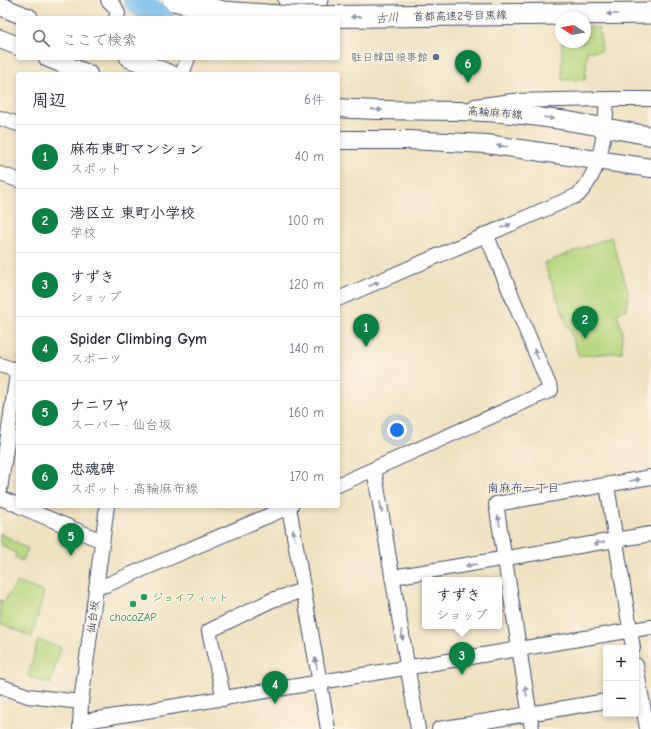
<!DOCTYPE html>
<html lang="ja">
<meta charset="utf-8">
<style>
body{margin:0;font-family:"Comic Neue","Klee One",sans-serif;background:#f6f6f7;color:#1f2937}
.controls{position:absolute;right:12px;bottom:12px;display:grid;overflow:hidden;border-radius:4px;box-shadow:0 2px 6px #0003}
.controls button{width:36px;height:36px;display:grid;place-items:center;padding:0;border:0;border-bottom:1px solid #e0e1e3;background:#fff;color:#1f2937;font:20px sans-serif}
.compass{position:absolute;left:555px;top:12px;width:36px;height:36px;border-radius:50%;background:#fff;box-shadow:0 2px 6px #0003;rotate:281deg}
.you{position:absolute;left:397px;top:430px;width:14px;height:14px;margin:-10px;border:3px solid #fff;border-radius:50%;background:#1a73e8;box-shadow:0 0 0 6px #1a73e833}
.badge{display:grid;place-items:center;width:26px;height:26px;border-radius:50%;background:#0b8043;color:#fff;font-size:13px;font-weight:700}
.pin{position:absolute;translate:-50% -33px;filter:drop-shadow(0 1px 2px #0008)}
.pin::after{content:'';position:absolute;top:21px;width:14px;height:12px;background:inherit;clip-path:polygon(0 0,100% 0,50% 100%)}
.popup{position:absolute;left:422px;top:577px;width:80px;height:52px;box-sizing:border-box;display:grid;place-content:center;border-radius:4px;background:#fff;filter:drop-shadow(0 1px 3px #0005);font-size:13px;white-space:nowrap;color:#747a83}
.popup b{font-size:15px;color:#1f2937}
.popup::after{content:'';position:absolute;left:50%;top:100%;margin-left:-8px;border:8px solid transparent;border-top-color:#fff}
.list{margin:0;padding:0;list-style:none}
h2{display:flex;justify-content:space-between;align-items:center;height:52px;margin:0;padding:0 16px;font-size:17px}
h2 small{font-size:13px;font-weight:400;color:#747a83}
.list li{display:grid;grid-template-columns:26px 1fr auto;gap:12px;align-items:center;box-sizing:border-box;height:64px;padding:0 16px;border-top:1px solid #e0e1e3}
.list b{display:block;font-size:15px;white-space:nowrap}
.list p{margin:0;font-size:13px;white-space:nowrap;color:#747a83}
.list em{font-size:13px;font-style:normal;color:#747a83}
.icon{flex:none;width:22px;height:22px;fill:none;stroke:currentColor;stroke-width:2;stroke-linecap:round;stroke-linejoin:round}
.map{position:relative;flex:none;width:651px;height:729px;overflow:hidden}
.search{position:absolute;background:#fff;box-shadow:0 2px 6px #0003;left:16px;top:16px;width:324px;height:44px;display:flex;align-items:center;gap:10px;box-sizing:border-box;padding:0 14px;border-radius:4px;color:#747a83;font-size:15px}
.panel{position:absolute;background:#fff;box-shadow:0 2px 6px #0003;left:16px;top:72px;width:324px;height:436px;border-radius:4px}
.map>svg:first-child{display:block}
.green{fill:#b7d880;stroke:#69846f}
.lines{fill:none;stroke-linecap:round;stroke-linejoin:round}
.river{stroke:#75bced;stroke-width:26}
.minor-casing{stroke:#3b4a6d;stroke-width:16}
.major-casing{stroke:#3b4a6d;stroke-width:20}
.highway-casing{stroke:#3b4a6d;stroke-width:23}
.minor{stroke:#fff;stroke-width:14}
.major{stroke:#fff;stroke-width:18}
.highway{stroke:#fff;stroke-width:21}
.highway-bridge-casing{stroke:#3b4a6d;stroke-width:23;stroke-linecap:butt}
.highway-bridge{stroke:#fff;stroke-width:21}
.oneway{fill:#8d97ae}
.service-dot{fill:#5c6f8a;stroke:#fcf5e5;stroke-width:1.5}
.leisure-dot{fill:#2e9e5b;stroke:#fcf5e5;stroke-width:1.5}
.labels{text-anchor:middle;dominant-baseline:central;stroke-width:3;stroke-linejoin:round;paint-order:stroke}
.street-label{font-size:11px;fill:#1b2f5e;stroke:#fcf5e5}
.service-label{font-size:11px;fill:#4e5e75;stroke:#fcf5e5;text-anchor:end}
.leisure-label{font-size:11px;fill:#27864d;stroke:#fcf5e5;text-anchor:start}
.water-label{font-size:12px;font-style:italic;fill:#365989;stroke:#fcf5e5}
.neighbourhood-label{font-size:12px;fill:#1b2f5e;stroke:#fcf5e5}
</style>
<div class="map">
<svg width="651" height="729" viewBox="0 0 651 729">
<rect width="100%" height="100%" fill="#fcf5e5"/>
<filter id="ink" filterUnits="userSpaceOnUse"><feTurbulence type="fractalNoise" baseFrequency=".025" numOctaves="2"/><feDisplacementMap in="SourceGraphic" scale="8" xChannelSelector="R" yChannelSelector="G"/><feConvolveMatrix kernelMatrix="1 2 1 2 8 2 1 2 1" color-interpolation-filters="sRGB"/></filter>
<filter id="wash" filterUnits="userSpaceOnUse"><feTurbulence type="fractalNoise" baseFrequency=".012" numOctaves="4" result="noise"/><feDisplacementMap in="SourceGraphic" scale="16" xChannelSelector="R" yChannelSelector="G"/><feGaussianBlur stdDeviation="0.9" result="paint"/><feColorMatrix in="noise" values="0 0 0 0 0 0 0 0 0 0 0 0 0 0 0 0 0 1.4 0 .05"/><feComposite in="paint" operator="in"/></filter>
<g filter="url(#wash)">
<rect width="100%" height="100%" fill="#f0e1c1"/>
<path class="green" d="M585,27L599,28L602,51H587L585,80H562V42H585Z
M611,237L628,290L627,309L617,314L622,330V352L579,356L544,263Z
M0,533L28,549L22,561L15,557L16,553L0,544Z
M17,582L44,592L32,637L0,623V600L4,602Z
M38,640L61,647L50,684L28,676Z"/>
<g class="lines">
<path class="river" d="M136,0L150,12L161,18"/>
</g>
</g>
<g filter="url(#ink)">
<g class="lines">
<g class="minor-casing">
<path id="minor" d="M108,0L115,7L118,14L116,18
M182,74L188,58
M607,99H651
M0,118L18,124
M0,174L18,180
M338,299L578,195C602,171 605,131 607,99L512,101L475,106
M0,365L18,371
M374,469L418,729
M338,485L551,390L486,234
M607,485L633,648
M0,490L18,367
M0,498L18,505
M19,506L102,541
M289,507L328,729
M393,577L651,534
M97,587L106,585L291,506
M636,665L647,729
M0,686L28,696L81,702
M224,699L209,631L272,600L304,590
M80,722L651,627
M80,729L81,702L107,506
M439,729L606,701
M532,729L496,504L651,477"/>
</g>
<g class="major-casing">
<path id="major" d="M0,6L29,18
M0,39L18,46
M48,58L88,74
M129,58L170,74
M338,108C387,112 437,109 486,112C542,115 597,126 651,136
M338,140H408L487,144L651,168"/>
</g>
<g class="highway-casing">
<path id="highway" d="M289,0H317"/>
</g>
<use href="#minor" class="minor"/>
<use href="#major" class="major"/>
<use href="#highway" class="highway"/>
<g class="highway-bridge-casing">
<path id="highway-bridge" d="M174,0L223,12L292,17L651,13"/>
</g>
<use href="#highway-bridge" class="highway-bridge"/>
</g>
<defs><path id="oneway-solid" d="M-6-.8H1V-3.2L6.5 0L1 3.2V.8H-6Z"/></defs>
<g class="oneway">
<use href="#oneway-solid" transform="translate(612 14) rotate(179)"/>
<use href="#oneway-solid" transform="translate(356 17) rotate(179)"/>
<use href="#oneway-solid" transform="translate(377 110) rotate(3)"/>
<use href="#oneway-solid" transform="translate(549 118) rotate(9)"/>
<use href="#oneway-solid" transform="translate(502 146) rotate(-173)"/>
<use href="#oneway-solid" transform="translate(506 226) rotate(-23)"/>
<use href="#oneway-solid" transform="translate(374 284) rotate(-23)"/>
<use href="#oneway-solid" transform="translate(536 354) rotate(-113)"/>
<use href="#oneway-solid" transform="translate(635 480) rotate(-9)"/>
<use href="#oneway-solid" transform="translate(381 507) rotate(80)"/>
<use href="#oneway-solid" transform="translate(499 521) rotate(-99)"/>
<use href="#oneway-solid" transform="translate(294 535) rotate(-100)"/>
<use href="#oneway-solid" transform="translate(599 543) rotate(170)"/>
<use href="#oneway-solid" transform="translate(471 565) rotate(171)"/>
<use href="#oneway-solid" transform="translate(402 635) rotate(81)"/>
<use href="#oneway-solid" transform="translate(316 663) rotate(-100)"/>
<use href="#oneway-solid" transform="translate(526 691) rotate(-99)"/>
</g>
</g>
<circle class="service-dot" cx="436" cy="57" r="4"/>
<g class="leisure-dot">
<circle cx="144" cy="597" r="4"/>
<circle cx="133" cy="604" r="4"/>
</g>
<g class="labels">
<g class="street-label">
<text transform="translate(460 16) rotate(-1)">首都高速2号目黒線</text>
<text transform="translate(495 113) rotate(4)">高輪麻布線</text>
<text transform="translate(93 617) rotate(-82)">仙台坂</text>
</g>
<g class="service-label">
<text x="428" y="57">駐日韓国領事館</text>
</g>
<g class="leisure-label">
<text x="152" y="597">ジョイフィット</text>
<text x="133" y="617" text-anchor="middle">chocoZAP</text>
</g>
<g class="water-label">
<text transform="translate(387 18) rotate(-5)">古川</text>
</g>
<g class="neighbourhood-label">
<text x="523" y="488">南麻布一丁目</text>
</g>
</g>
</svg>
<div class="controls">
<button>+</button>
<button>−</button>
</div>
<svg class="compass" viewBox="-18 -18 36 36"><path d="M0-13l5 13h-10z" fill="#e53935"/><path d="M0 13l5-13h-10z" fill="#747a83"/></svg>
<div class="you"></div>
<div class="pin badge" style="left:366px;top:347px">1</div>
<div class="pin badge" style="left:585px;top:339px">2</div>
<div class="pin badge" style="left:462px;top:675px">3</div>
<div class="popup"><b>すずき</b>ショップ</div>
<div class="pin badge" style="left:275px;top:704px">4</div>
<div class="pin badge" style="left:71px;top:556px">5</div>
<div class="pin badge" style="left:468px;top:83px">6</div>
<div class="search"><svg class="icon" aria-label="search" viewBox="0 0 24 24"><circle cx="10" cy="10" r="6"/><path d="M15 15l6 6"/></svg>ここで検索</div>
<section class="panel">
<h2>周辺<small>6件</small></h2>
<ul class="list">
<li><span class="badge">1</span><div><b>麻布東町マンション</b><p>スポット</p></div><em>40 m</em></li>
<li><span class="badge">2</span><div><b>港区立 東町小学校</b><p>学校</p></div><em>100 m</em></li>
<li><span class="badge">3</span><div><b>すずき</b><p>ショップ</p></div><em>120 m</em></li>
<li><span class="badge">4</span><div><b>Spider Climbing Gym</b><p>スポーツ</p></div><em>140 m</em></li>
<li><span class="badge">5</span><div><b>ナニワヤ</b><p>スーパー · 仙台坂</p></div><em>160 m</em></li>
<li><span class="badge">6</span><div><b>忠魂碑</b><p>スポット · 高輪麻布線</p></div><em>170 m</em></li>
</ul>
</section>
</div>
